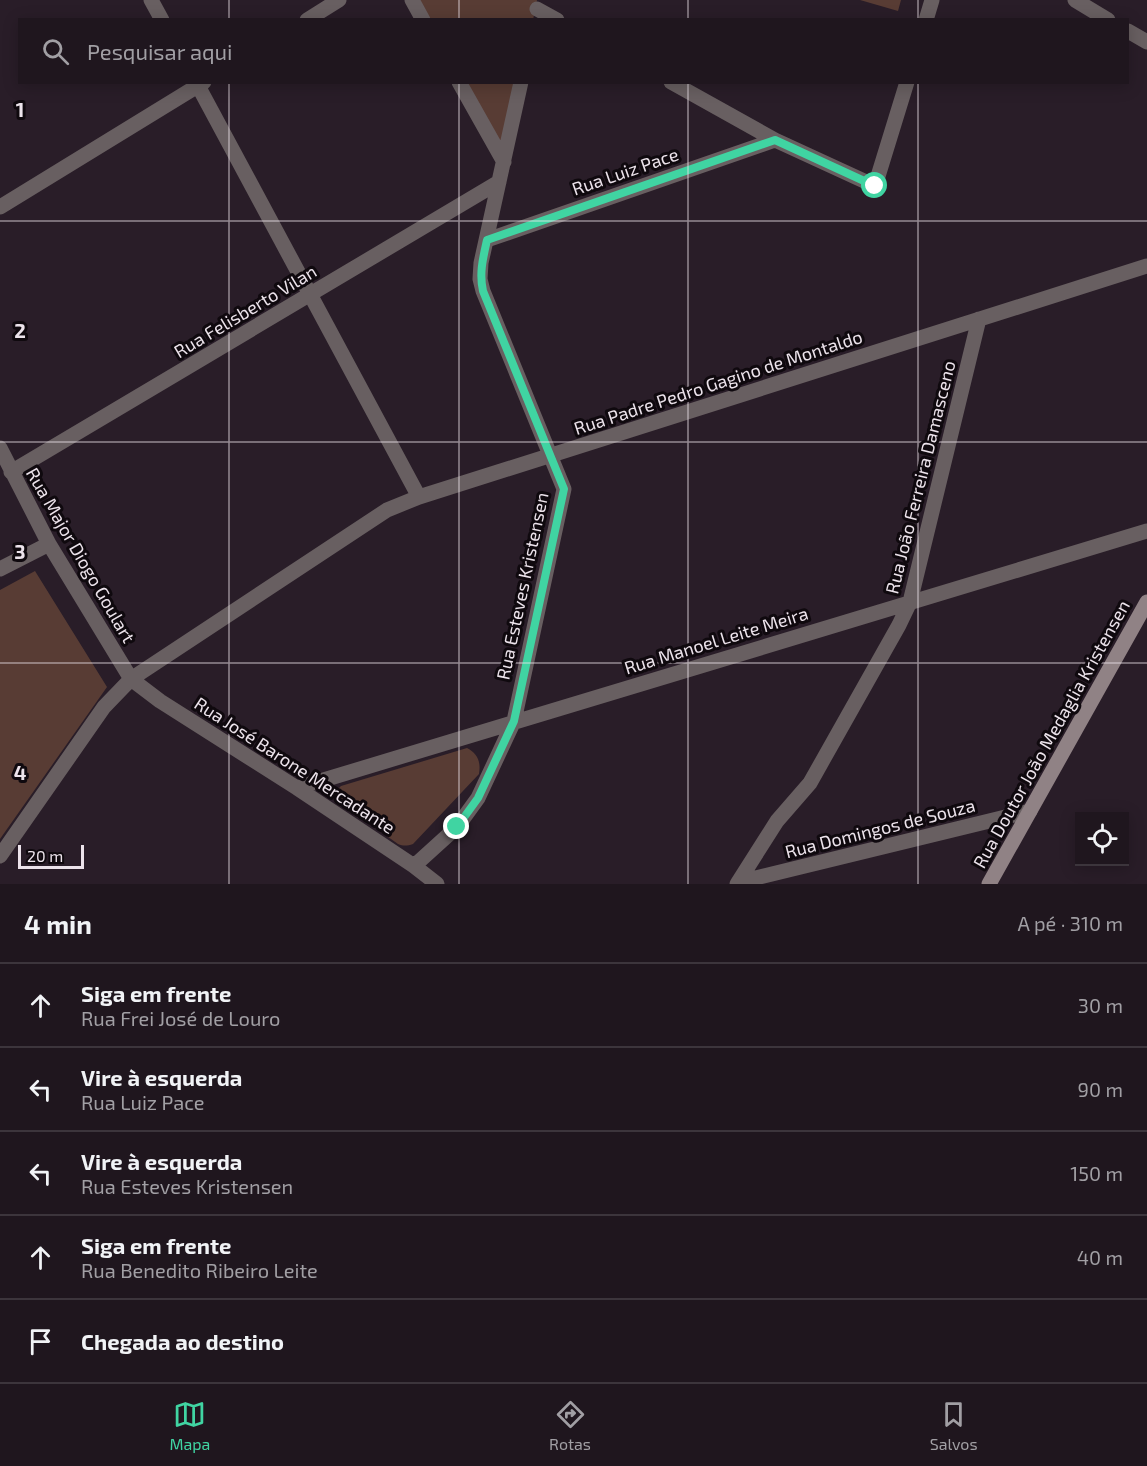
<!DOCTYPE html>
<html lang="pt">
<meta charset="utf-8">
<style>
body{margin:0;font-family:"Exo 2",sans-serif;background:#271f27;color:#f1f3f6}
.controls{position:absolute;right:18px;bottom:18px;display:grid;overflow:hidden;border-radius:0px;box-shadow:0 3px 15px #0003}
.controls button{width:54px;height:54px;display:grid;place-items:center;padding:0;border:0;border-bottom:2px solid #3c353c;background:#1f161e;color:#f1f3f6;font:30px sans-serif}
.scale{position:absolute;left:18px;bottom:15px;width:66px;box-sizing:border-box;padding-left:6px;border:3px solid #ece3eb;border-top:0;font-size:16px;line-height:21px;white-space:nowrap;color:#ece3eb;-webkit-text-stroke:4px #0f090e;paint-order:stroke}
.stop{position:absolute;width:18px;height:18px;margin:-14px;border:4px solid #40d4a2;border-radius:50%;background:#fff}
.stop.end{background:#40d4a2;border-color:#fff;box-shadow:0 2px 6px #0008}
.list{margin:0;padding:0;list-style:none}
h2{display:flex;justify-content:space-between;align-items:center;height:78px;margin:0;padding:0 24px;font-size:26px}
h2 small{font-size:20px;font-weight:400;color:#a19fa4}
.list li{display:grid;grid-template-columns:39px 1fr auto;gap:18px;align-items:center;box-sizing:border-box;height:84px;padding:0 24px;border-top:2px solid #3c353c}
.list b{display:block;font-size:22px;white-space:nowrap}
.list p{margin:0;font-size:20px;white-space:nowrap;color:#a19fa4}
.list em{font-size:20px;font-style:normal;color:#a19fa4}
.icon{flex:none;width:33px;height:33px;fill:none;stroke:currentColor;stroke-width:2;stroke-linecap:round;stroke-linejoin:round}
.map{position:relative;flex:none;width:1147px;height:884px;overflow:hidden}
.search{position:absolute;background:#1f161e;box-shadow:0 3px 15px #0003;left:18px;right:18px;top:18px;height:66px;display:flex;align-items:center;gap:15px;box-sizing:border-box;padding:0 21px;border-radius:0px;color:#a19fa4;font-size:22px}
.sheet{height:498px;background:#1f161e}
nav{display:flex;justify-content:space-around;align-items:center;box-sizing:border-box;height:84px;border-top:2px solid #3c353c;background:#1f161e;font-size:16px;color:#a19fa4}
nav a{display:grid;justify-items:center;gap:3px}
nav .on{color:#40d4a2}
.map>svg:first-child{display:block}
.green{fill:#583c34}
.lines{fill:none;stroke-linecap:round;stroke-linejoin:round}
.street{stroke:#685f61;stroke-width:15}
.secondary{stroke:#908285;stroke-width:15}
.route{stroke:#40d4a2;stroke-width:8}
.grid{fill:none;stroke:#ece3eb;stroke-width:1.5;stroke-opacity:0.55}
.labels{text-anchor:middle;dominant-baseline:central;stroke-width:6;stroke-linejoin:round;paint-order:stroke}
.street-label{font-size:18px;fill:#ece3eb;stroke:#0f090e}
.grid-label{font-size:20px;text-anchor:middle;font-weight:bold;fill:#ece3eb;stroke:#0f090e;stroke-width:6;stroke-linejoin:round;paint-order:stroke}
</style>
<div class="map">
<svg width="1147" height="884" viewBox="0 0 1147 884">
<rect width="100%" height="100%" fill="#291d28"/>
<path class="green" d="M416,0H537L533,20L427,19Z
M860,0H901L898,11Z
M462,83H519L503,156Z
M35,571L107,687L0,839V590Z
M467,748C478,754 481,762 479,774L413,844C407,846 403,846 398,844L335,799L338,789L341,786Z"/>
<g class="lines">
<path class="street" d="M151,0L162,20
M412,0L423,20
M1075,0L1108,20
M537,9L557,20
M307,20L339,0
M926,20L932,0
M1128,31L1147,42
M196,82L419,497
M459,82L504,162
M671,82L775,140L875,186L907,82
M0,207L204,82
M487,240L775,140
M0,448L49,544L131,679L160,701L297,788L414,866L437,884
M11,472L499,182
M0,569L49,544
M297,788L1147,531
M0,856L104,707L131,679L387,510L419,497L1147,266
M414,866L457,827L478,798L514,721L564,489L483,291L480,279L481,263L521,82
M739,882L1030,811
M737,884L777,821L810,783L899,625L910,602L979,319"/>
<path class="secondary" d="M989,884L1147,602"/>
</g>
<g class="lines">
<path class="route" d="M457,827L478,798L514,721L564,489L483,291C479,273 483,258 487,240L775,140L875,186"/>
</g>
<path class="grid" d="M229,0V20M459,0V20M688,0V20M918,0V20M229,82V884M459,82V884M688,82V884M918,82V884M0,221H1147M0,442H1147M0,663H1147"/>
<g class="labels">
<g class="street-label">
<text transform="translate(625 171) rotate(-19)">Rua Luiz Pace</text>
<text transform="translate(245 311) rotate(-31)">Rua Felisberto Vilan</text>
<text transform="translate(718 382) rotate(-18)">Rua Padre Pedro Gagino de Montaldo</text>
<text transform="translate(920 477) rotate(-76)">Rua João Ferreira Damasceno</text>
<text transform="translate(81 555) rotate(60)">Rua Major Diogo Goulart</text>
<text transform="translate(522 586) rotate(-78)">Rua Esteves Kristensen</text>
<text transform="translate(716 640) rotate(-17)">Rua Manoel Leite Meira</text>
<text transform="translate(1051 734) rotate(-61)">Rua Doutor João Medaglia Kristensen</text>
<text transform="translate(295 765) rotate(33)">Rua José Barone Mercadante</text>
<text transform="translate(880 828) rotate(-14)">Rua Domingos de Souza</text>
</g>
</g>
<g class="grid-label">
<text x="20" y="117">1</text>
<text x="20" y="338">2</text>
<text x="20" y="559">3</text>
<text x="20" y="780">4</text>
</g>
</svg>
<div class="controls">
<button><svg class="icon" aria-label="locate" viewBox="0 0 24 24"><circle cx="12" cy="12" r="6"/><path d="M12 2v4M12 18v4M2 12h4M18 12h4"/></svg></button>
</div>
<div class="scale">20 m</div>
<div class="stop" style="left:875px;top:186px"></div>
<div class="stop end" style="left:457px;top:827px"></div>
<div class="search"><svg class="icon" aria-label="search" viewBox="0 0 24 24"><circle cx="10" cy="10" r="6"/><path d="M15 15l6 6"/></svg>Pesquisar aqui</div>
</div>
<section class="sheet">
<h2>4 min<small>A pé · 310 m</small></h2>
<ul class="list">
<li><svg class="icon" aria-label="ahead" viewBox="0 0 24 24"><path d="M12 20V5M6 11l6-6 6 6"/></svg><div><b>Siga em frente</b><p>Rua Frei José de Louro</p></div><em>30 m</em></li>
<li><svg class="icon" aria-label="left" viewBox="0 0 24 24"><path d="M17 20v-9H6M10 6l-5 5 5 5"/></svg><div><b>Vire à esquerda</b><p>Rua Luiz Pace</p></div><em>90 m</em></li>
<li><svg class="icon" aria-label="left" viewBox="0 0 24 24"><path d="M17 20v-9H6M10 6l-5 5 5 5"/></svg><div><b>Vire à esquerda</b><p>Rua Esteves Kristensen</p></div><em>150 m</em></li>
<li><svg class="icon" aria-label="ahead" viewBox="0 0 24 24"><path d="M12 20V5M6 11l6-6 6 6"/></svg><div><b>Siga em frente</b><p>Rua Benedito Ribeiro Leite</p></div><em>40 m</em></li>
<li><svg class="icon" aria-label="arrive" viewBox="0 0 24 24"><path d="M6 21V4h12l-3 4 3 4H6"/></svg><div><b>Chegada ao destino</b></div></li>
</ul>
</section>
<nav>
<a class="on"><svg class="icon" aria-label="map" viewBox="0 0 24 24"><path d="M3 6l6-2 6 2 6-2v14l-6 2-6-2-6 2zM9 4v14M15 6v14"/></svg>Mapa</a>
<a><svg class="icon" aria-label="directions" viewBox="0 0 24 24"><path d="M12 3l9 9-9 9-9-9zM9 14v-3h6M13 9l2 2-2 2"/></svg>Rotas</a>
<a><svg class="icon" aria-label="saved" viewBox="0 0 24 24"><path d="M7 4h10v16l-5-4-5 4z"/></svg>Salvos</a>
</nav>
